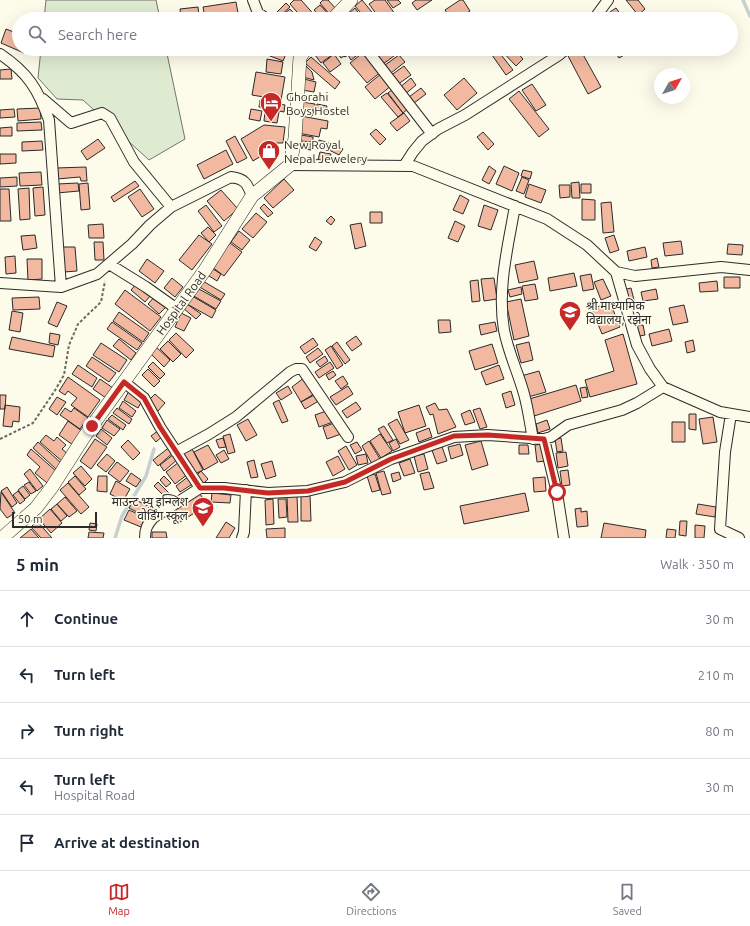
<!DOCTYPE html>
<meta charset="utf-8">
<style>
body{margin:0;font-family:Ubuntu,"Noto Sans Devanagari",sans-serif;background:#f2f2f3;color:#1f2937}
.compass{position:absolute;left:654px;top:68px;width:36px;height:36px;border-radius:50%;background:#fff;box-shadow:0 4px 16px #0002;rotate:51deg}
.scale{position:absolute;left:12px;bottom:10px;width:85px;box-sizing:border-box;padding-left:4px;border:2px solid #2b2b2b;border-top:0;font-size:11px;line-height:14px;white-space:nowrap;color:#2b2b2b;-webkit-text-stroke:3px #fdfbea;paint-order:stroke}
.stop{position:absolute;width:12px;height:12px;margin:-9px;border:3px solid #c62828;border-radius:50%;background:#fff}
.stop.end{background:#c62828;border-color:#fff;box-shadow:0 1px 4px #0008}
.list{margin:0;padding:0;list-style:none}
h2{display:flex;justify-content:space-between;align-items:center;height:52px;margin:0;padding:0 16px;font-size:17px}
h2 small{font-size:13px;font-weight:400;color:#747a83}
.list li{display:grid;grid-template-columns:26px 1fr auto;gap:12px;align-items:center;box-sizing:border-box;height:56px;padding:0 16px;border-top:1px solid #e0e1e3}
.list b{display:block;font-size:15px;white-space:nowrap}
.list p{margin:0;font-size:13px;white-space:nowrap;color:#747a83}
.list em{font-size:13px;font-style:normal;color:#747a83}
.icon{flex:none;width:22px;height:22px;fill:none;stroke:currentColor;stroke-width:2;stroke-linecap:round;stroke-linejoin:round}
.map{position:relative;flex:none;width:750px;height:538px;overflow:hidden}
.search{position:absolute;background:#fff;box-shadow:0 4px 16px #0002;left:12px;right:12px;top:12px;height:44px;display:flex;align-items:center;gap:10px;box-sizing:border-box;padding:0 14px;border-radius:22px;color:#747a83;font-size:15px}
.sheet{height:332px;background:#fff}
nav{display:flex;justify-content:space-around;align-items:center;box-sizing:border-box;height:56px;border-top:1px solid #e0e1e3;background:#fff;font-size:11px;color:#747a83}
nav a{display:grid;justify-items:center;gap:2px}
nav .on{color:#c62828}
.map>svg:first-child{display:block}
.green{fill:#deebd1;stroke:#74746e}
.lines{fill:none;stroke-linecap:round;stroke-linejoin:round}
.stream{stroke:#c7d0d0;stroke-width:3.5}
.building{fill:#f2b8a0;stroke:#2b2b2b}
.minor-casing{stroke:#2b2b2b;stroke-width:12}
.tertiary-casing{stroke:#2b2b2b;stroke-width:14}
.path{stroke:#6a6964;stroke-width:2;stroke-dasharray:3 2;stroke-linecap:butt}
.minor{stroke:#fdfbea;stroke-width:10}
.tertiary{stroke:#fdfbea;stroke-width:13}
.route{stroke:#c62828;stroke-width:5}
.labels{text-anchor:middle;dominant-baseline:central;stroke-width:3;stroke-linejoin:round;paint-order:stroke}
.poi-label{font-size:12px;fill:#2b2b2b;stroke:#fdfbea;text-anchor:start}
.street-label{font-size:12px;fill:#2b2b2b;stroke:#fdfbea}
</style>
<div class="map">
<svg width="750" height="538" viewBox="0 0 750 538">
<rect width="100%" height="100%" fill="#fdfbea"/>
<path class="green" d="M46,0H156L160,19H44Z
M41,49H166L185,139L149,160L83,100L57,99L38,78Z"/>
<g class="lines">
<path class="stream" d="M743,0L750,16
M115,538L122,516L146,476L154,449"/>
</g>
<path class="building" d="M294,0H301L318,19H303L290,4Z
M323,0H328L337,10L330,15L320,3Z
M362,0L376,17L373,19H366L355,6Z
M375,0H385L395,14L388,19H380L369,4Z
M387,0H398L401,3L393,8Z
M416,0H432L417,10L412,3Z
M460,0H463L470,11L458,19H451L445,10Z
M626,0H638L645,9L638,15Z
M236,2L238,13L205,18L203,7Z
M286,3L290,7L280,16L277,12Z
M320,5L330,16L326,19H322L314,10Z
M198,7L199,17L181,19L180,9Z
M355,8L363,19H342Z
M616,8L624,19H610L607,14Z
M290,9L299,19H282L280,17Z
M6,29L19,34V49H26L24,53L1,43Z
M230,49H249L248,54L230,51Z
M267,49H288L283,61L265,54Z
M315,49H327L332,55L321,63L312,51Z
M334,49H357L360,53L351,60L348,55L345,57L344,56L341,58Z
M370,49H384L385,50L377,57Z
M388,49H395L398,53L383,64L377,57Z
M500,49H514L523,59L516,66Z
M577,49H580L601,87L588,94L567,54Z
M613,49H622L626,54L619,58Z
M365,51L382,71L367,83L350,63Z
M498,51L513,70L506,75L492,55Z
M334,54L341,64L330,72L323,63Z
M399,55L405,62L391,73L385,65Z
M311,57L340,82L335,89L305,63Z
M267,59L283,62L281,74L266,72Z
M306,66L312,72L314,80L303,77Z
M404,66L411,75L397,85L390,76Z
M11,69L12,79H0V70Z
M256,72L285,77L281,100L252,95Z
M382,73L392,85L375,99L365,87Z
M411,78L416,85L404,95L399,88Z
M464,78L477,93L457,110L444,95Z
M304,79L316,82L314,92L302,90Z
M532,84L546,105L536,111L522,90Z
M421,88L426,94L414,103L409,97Z
M393,89L409,108L403,113L388,93Z
M519,91L549,129L539,137L509,99Z
M387,93L403,113L398,117L381,97Z
M260,100L285,105L284,112L259,107Z
M302,102L315,104V110L301,108Z
M317,104L327,106L326,112L316,110Z
M40,108L41,119L18,121L17,109Z
M301,108L314,111L312,116L300,113Z
M14,109L15,117L0,118V110Z
M251,109L262,111L260,121L249,119Z
M265,111L279,112L277,123L264,121Z
M404,113L410,121L397,131L390,123Z
M301,116L328,121L327,129L321,128L319,137L298,133Z
M41,122L42,130L17,131V123Z
M264,125L285,127L283,143H273L274,148L253,161L241,139Z
M12,127V136H0V128Z
M376,129L386,139L380,145L370,134Z
M483,132L494,144L488,150L477,137Z
M301,135L313,137V142L300,141Z
M235,136L247,158L237,163L226,141Z
M98,139L105,148L87,160L81,151Z
M319,140L329,143L327,148L317,145Z
M42,141L43,150L22,151V142Z
M297,142L311,144V150L297,148Z
M333,143L343,149L339,155L329,150Z
M226,150L233,164L204,179L197,165Z
M320,152L331,154L329,163L318,160Z
M0,154H16V163L0,164Z
M489,166L496,171L489,184L482,180Z
M504,166L519,173L512,191L496,184Z
M86,167L87,181H81L80,177L57,179L56,168Z
M523,170L532,172L530,179L521,176Z
M41,172L42,185L20,186L19,173Z
M17,177V186L0,187V178Z
M522,177L529,180L524,194L516,191Z
M284,179L294,190L273,208L264,198Z
M135,181L139,186L114,202L111,197Z
M579,182L580,198H572L571,183Z
M78,183L79,191L57,193V184Z
M88,183L90,209L81,210L79,184Z
M529,184L546,190L541,203L525,197Z
M581,184H591V193H581Z
M559,185H570V197L560,198Z
M43,187L45,215L35,216L33,188Z
M29,188L30,219L20,220L18,189Z
M0,189H9L11,221H0Z
M140,189L154,209L142,217L128,197Z
M221,190L238,209L224,221L207,201Z
M460,195L469,200L463,214L453,210Z
M582,199L595,200V220H582Z
M611,202L614,232L603,233L601,203Z
M264,204L273,213L268,217L260,208Z
M206,205L222,226L214,232L198,211Z
M484,205L498,210L491,230L478,226Z
M370,212H382V223H370Z
M256,213L267,222L253,238L242,229Z
M331,216L335,220L331,225L326,221Z
M455,221L465,226L458,242L448,238Z
M361,223L366,246L355,249L350,225Z
M103,224L104,238H89L88,225Z
M208,227L216,235L209,242L201,233Z
M239,231L250,240L242,250L231,242Z
M35,235L37,248L23,250L21,236Z
M199,235L212,244L192,270L179,260Z
M614,235L619,250L610,253L605,238Z
M315,237L322,242L316,251L309,247Z
M681,241L683,254L665,256L663,243Z
M94,242H103L104,260H95Z
M230,243L242,252L224,276L212,267Z
M728,244L743,245L742,255L727,254Z
M62,247H75L77,271L64,272Z
M645,247L647,257L629,261L627,251Z
M15,256L16,273L6,274L5,257Z
M657,258L659,267L652,268L651,260Z
M27,259H42V279L28,280Z
M147,259L164,271L155,283L139,271Z
M534,261L538,279L519,283L515,265Z
M210,267L221,274L217,281L206,274Z
M574,273L577,286L550,291L548,278Z
M591,274L594,289L583,291L580,276Z
M724,277H740V288H724Z
M172,278L183,287L175,297L164,288Z
M494,278L497,299L484,301L481,279Z
M603,279L611,296L601,300L594,282Z
M201,280L225,294L221,300L198,286Z
M478,280L480,301L472,302L470,281Z
M717,281L718,291L700,292L699,283Z
M137,283L151,295L145,302L131,290Z
M535,284L538,299L525,301L522,286Z
M521,287L522,294L510,297L508,290Z
M197,288L221,301L216,309L192,295Z
M631,288L635,304L626,306L623,290Z
M656,289L658,299L643,301L641,292Z
M125,290L161,317L150,331L115,304Z
M156,295L167,306L159,314L148,304Z
M192,296L216,310L212,318L187,304Z
M39,297L40,309L13,310L12,298Z
M521,299L529,336L514,340L506,302Z
M57,302L67,306L57,327L48,323Z
M610,302L620,327L602,334L592,309Z
M187,304L201,314L196,319L183,308Z
M684,305L688,322L673,325L669,308Z
M12,311L23,313L20,332L9,330Z
M119,312L149,333L143,342L113,321Z
M181,313L191,318L184,331L175,327Z
M438,320H450L451,332L439,333Z
M112,322L142,343L137,350L107,329Z
M495,322L497,331L481,335L479,325Z
M643,325L645,335L640,336L637,326Z
M669,329L672,341L652,346L649,334Z
M50,333L60,335L58,345L49,343Z
M176,333L194,350L186,358L169,340Z
M623,334L637,384L590,397L585,380L614,371L605,340Z
M356,336L362,344L352,351L346,343Z
M12,337L55,346L53,357L9,349Z
M313,338L318,345L305,354L300,347Z
M119,339L136,353L131,360L113,346Z
M693,340L695,351L687,353L685,342Z
M168,341L181,354L173,362L160,349Z
M337,342L350,360L345,364L332,346Z
M529,342L533,360L521,363L516,345Z
M101,343L127,360L119,372L93,355Z
M492,344L498,363L475,370L469,351Z
M331,346L343,365L337,369L325,350Z
M156,347L170,360L164,367L150,353Z
M318,348L323,354L310,363L306,357Z
M325,356L328,361L320,367L316,362Z
M92,357L116,373L109,382L86,366Z
M153,362L165,374L160,379L148,367Z
M330,362L334,368L319,378L315,372Z
M78,365L97,378L92,387L72,374Z
M499,365L504,379L486,385L481,372Z
M148,369L160,381L154,387L142,375Z
M333,371L336,375L329,380L326,375Z
M539,371L546,392L528,397L521,376Z
M343,376L348,384L341,389L335,381Z
M68,377L100,400L88,417L71,405L77,398L68,391L65,395L59,391Z
M305,377L317,392L301,402L292,387Z
M100,379L113,388L106,398L93,389Z
M576,385L581,401L531,417L526,400Z
M288,386L292,393L281,400L276,393Z
M348,386L353,394L336,405L330,397Z
M586,387L588,397L582,398L580,388Z
M129,391L143,399L138,408L124,400Z
M511,391L515,405L506,408L502,394Z
M318,393L322,399L305,409L301,402Z
M155,394L165,403L157,412L147,402Z
M0,395H6L5,409H0Z
M57,397L66,402L57,415L49,409Z
M279,400L288,421L282,423L273,403Z
M123,401L136,411L132,417L119,408Z
M356,402L361,409L347,418L342,411Z
M435,403L439,410L447,409L456,427L438,434L433,414L430,415L426,407Z
M5,405L20,407L19,422L13,421L12,427L3,426Z
M419,405L426,426L405,433L398,412Z
M65,408L71,412L74,408L88,418L80,429L60,415Z
M117,408L132,419L129,424L113,413Z
M480,408L487,427L480,429L473,410Z
M329,410L333,422L319,427L315,415Z
M470,410L475,422L465,425L461,414Z
M689,414H696V430L689,429Z
M112,415L126,425L123,430L108,419Z
M713,417L717,442L703,444L699,419Z
M248,419L257,435L246,441L237,425Z
M397,419L409,440L400,444L388,424Z
M107,420L120,429L114,436L102,428Z
M547,420L550,429L538,433L536,424Z
M68,421L82,431L73,445L59,435Z
M337,422L341,434L327,439L323,427Z
M672,422H685V442H672Z
M384,426L393,440L387,443L378,429Z
M429,428L432,437L419,442L416,433Z
M101,429L112,438L107,445L96,436Z
M159,430L164,435L156,442L151,436Z
M230,434L235,452L228,454L223,436Z
M380,434L392,451L381,458L370,441Z
M46,435L54,441L57,437L66,445L62,449L70,456L64,463L40,442Z
M223,438L226,447L219,448L216,440Z
M561,438L563,451L557,452L555,439Z
M95,439L107,447L91,469L80,461Z
M396,439L400,447L393,451L389,443Z
M128,440L140,453L133,460L121,447Z
M369,441L380,459L372,464L362,446Z
M440,441L447,461L437,464L430,445Z
M481,441L488,465L472,470L465,445Z
M38,442L61,463L56,469L33,448Z
M357,442L362,450L355,454L350,445Z
M460,444L463,455L451,459L448,447Z
M543,444L545,461L537,462L535,445Z
M208,445L218,462L204,470L194,452Z
M519,445H528L529,454H519Z
M171,446L175,451L158,466L153,460Z
M346,446L357,465L349,470L338,451Z
M191,447L203,470L193,475L181,452Z
M31,449L57,472L47,483L35,473L40,467L27,455Z
M224,450L229,459L221,463L216,455Z
M566,452L568,466L558,468L556,453Z
M107,454L115,461L106,472L97,465Z
M174,454L178,459L164,471L160,465Z
M366,454L368,463L358,465L356,456Z
M424,454L428,469L418,472L414,456Z
M338,456L345,469L333,476L326,462Z
M410,459L415,473L404,476L399,463Z
M254,460L258,477L251,478L247,462Z
M272,461L276,476L266,479L261,464Z
M117,462L129,471L120,482L108,473Z
M179,462L188,474L175,484L166,472Z
M81,466L92,479L85,486L73,473Z
M30,469L43,486L37,491L24,474Z
M568,470L570,485L562,486L560,471Z
M201,471L208,479L203,484L196,476Z
M384,471L391,493L382,495L376,473Z
M399,472L401,479L393,482L391,474Z
M429,472L434,488L424,490L420,474Z
M131,473L141,480L136,487L126,481Z
M375,474L380,490L372,492L367,476Z
M75,476L86,489L79,495L68,482Z
M98,476H107V492L97,491Z
M164,476L171,483L166,487L160,480Z
M189,476L194,483L180,492L176,486Z
M545,477L546,491L534,492L533,478Z
M116,481L130,489L123,501L110,494Z
M29,482L36,491L31,494L24,485Z
M158,482L171,495L167,499L154,486Z
M68,483L89,507L81,514L60,490Z
M23,486L30,495L25,499L18,490Z
M7,487L17,503L12,507L1,491Z
M18,491L25,500L20,504L13,495Z
M1,492L15,513L7,518L0,509Z
M199,492L207,505L177,524L169,512Z
M212,493L231,495L230,503L211,502Z
M525,493L529,511L464,524L460,506Z
M301,494H310L311,521H301Z
M287,496H297L298,522H288Z
M65,497L77,511L69,517L57,504Z
M134,499L152,508L147,517L129,508Z
M273,499L274,524L266,525L265,500Z
M278,499H286L287,517L279,518Z
M57,504L67,516L61,521L51,509Z
M698,504L716,507L715,517L696,514Z
M581,508V512L587,511L588,526L577,527L575,509Z
M50,509L62,523L51,533L39,519Z
M129,510L145,517L141,527L124,520Z
M37,521L52,538H41L31,527Z
M680,521H687L686,536L679,535Z
M226,522L235,528L229,538H216Z
M90,523L97,524L96,531L89,530Z
M604,523L646,530L645,538H601Z
M695,525L705,526L704,538H695Z
M285,528V538H267L266,529Z
M31,529L39,538H20Z
M667,529L676,530L675,538H666Z
M89,532L104,533L103,538H88Z
M152,532H166L167,538H152Z"/>
<g class="lines">
<g class="minor-casing">
<path id="minor" d="M253,0L258,13L267,19
M594,19L608,0
M367,50L432,134
M0,54C28,73 38,89 49,120L61,287
M43,99L71,123L102,113L110,118L134,162L171,207
M290,165L413,166L547,219L587,245L616,272L635,276L721,267L750,270
M404,166L413,152L422,141L438,129L465,115L559,55L566,49
M515,206C508,247 497,288 504,330C508,352 518,372 524,394C528,408 530,424 533,439
M109,264L146,287L177,309
M616,272L637,345L650,369L663,387L720,412L750,417
M0,283L61,287L97,274L132,244L150,225L171,207L231,177C245,179 247,183 252,196
M124,382L144,398L160,427L200,488H224L268,493L307,491L345,482L391,459L454,437L488,435L544,439L551,437L568,425L622,410L637,403L663,387
M731,414L725,452L720,529L739,538
M544,439L557,493L564,538
M176,452L209,434L236,417L290,372L296,369H302L348,437
M145,538C145,529 147,525 153,518L200,488
M242,538L244,532L246,490"/>
</g>
<g class="tertiary-casing">
<path id="tertiary" d="M333,19L351,0
M2,538L36,508L52,487L84,437L205,270L252,196L290,165L295,138L300,57L306,49"/>
</g>
<path class="path" d="M0,439L33,423L54,392L64,375L69,345L78,324L101,302L105,281"/>
<use href="#minor" class="minor"/>
<use href="#tertiary" class="tertiary"/>
</g>
<g class="lines">
<path class="route" d="M92,426L124,382L144,398L160,427L200,488H224L268,493L308,491L345,482L391,459L454,436L488,435L544,439L557,492"/>
</g>
<defs>
<g id="hotel-pin" transform="scale(1.15)"><path d="M0 17L-7.5 6A9.5 9.5 0 1 1 7.5 6Z" fill="#c62828" stroke="#fdfbea"/><path d="M-6-4.5h1.5V1H6V5H4.5V3h-9V5H-6ZM-4 0a1.8 1.8 0 1 1 3.6 0ZM.5 0V-2.5h3Q6-2.5 6 0Z" fill="#fff"/></g>
<g id="shop-pin" transform="scale(1.15)"><path d="M0 17L-7.5 6A9.5 9.5 0 1 1 7.5 6Z" fill="#c62828" stroke="#fdfbea"/><path d="M-5-2.5h2.3a2.7 3.5 0 0 1 5.4 0H5L5.5 6h-11ZM-1.5-2.5h3a1.5 2.3 0 0 0-3 0Z" fill="#fff"/></g>
<g id="school-pin" transform="scale(1.15)"><path d="M0 17L-7.5 6A9.5 9.5 0 1 1 7.5 6Z" fill="#c62828" stroke="#fdfbea"/><path d="M0-5L7-2L0 1L-7-2ZM-4 1L0 2.5L4 1V4Q0 6-4 4Z" fill="#fff"/></g>
</defs>
<g fill-rule="evenodd">
<use href="#hotel-pin" x="271" y="103"/>
<use href="#shop-pin" x="269" y="151"/>
<use href="#school-pin" x="570" y="312"/>
<use href="#school-pin" x="203" y="508"/>
</g>
<g class="labels">
<g class="poi-label">
<text x="286" y="96">Ghorahi<tspan x="286" dy="14">Boys Hostel</tspan></text>
<text x="284" y="144">New Royal<tspan x="284" dy="14">Nepal Jewelery</tspan></text>
<text x="586" y="305">श्री माध्यामिक<tspan x="586" dy="14">विद्यालय, रझेना</tspan></text>
<text x="188" y="501" text-anchor="end">माउन्ट भ्यु इन्ग्लिश<tspan x="188" dy="14">वोर्डिंग स्कूल</tspan></text>
</g>
<g class="street-label">
<text transform="translate(181 303) rotate(-54)">Hospital Road</text>
</g>
</g>
</svg>
<svg class="compass" viewBox="-18 -18 36 36"><path d="M0-13l5 13h-10z" fill="#e53935"/><path d="M0 13l5-13h-10z" fill="#747a83"/></svg>
<div class="scale">50 m</div>
<div class="stop" style="left:557px;top:492px"></div>
<div class="stop end" style="left:92px;top:426px"></div>
<div class="search"><svg class="icon" aria-label="search" viewBox="0 0 24 24"><circle cx="10" cy="10" r="6"/><path d="M15 15l6 6"/></svg>Search here</div>
</div>
<section class="sheet">
<h2>5 min<small>Walk · 350 m</small></h2>
<ul class="list">
<li><svg class="icon" aria-label="ahead" viewBox="0 0 24 24"><path d="M12 20V5M6 11l6-6 6 6"/></svg><div><b>Continue</b></div><em>30 m</em></li>
<li><svg class="icon" aria-label="left" viewBox="0 0 24 24"><path d="M17 20v-9H6M10 6l-5 5 5 5"/></svg><div><b>Turn left</b></div><em>210 m</em></li>
<li><svg class="icon" aria-label="right" viewBox="0 0 24 24"><path d="M7 20v-9h11M14 6l5 5-5 5"/></svg><div><b>Turn right</b></div><em>80 m</em></li>
<li><svg class="icon" aria-label="left" viewBox="0 0 24 24"><path d="M17 20v-9H6M10 6l-5 5 5 5"/></svg><div><b>Turn left</b><p>Hospital Road</p></div><em>30 m</em></li>
<li><svg class="icon" aria-label="arrive" viewBox="0 0 24 24"><path d="M6 21V4h12l-3 4 3 4H6"/></svg><div><b>Arrive at destination</b></div></li>
</ul>
</section>
<nav>
<a class="on"><svg class="icon" aria-label="map" viewBox="0 0 24 24"><path d="M3 6l6-2 6 2 6-2v14l-6 2-6-2-6 2zM9 4v14M15 6v14"/></svg>Map</a>
<a><svg class="icon" aria-label="directions" viewBox="0 0 24 24"><path d="M12 3l9 9-9 9-9-9zM9 14v-3h6M13 9l2 2-2 2"/></svg>Directions</a>
<a><svg class="icon" aria-label="saved" viewBox="0 0 24 24"><path d="M7 4h10v16l-5-4-5 4z"/></svg>Saved</a>
</nav>
